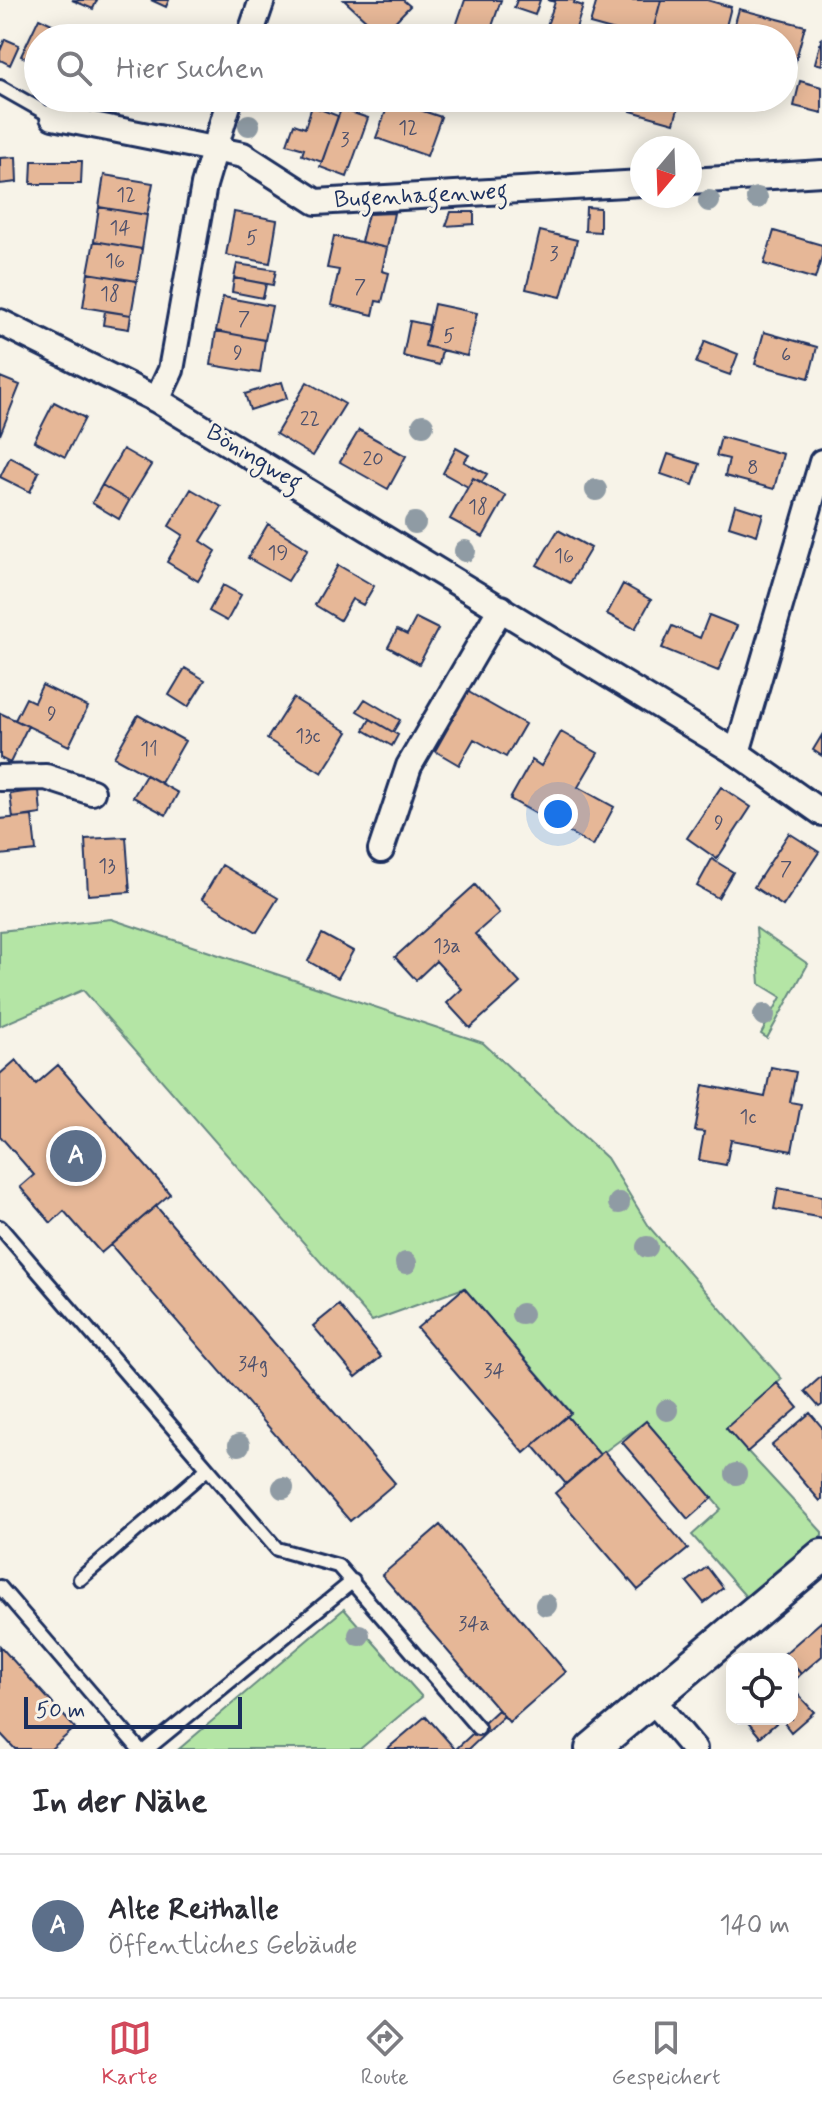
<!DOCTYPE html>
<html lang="de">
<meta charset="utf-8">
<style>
body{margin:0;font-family:Mynerve,sans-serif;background:#f2f2f3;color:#2b2b33}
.controls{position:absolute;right:24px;bottom:24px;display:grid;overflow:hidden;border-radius:16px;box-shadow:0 4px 20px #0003}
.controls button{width:72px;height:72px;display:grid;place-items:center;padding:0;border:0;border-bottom:2px solid #e1e1e2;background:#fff;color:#2b2b33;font:40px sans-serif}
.compass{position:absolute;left:630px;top:136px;width:72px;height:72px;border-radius:50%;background:#fff;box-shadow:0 4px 20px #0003;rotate:199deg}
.scale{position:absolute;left:24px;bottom:20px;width:218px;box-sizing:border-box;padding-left:8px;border:4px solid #1b2f5e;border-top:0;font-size:22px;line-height:28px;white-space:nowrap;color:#1b2f5e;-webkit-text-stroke:6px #f7f3e8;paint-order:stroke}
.you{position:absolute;left:558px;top:814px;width:28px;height:28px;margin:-20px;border:6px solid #fff;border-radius:50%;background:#1a73e8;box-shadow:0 0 0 12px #1a73e833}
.badge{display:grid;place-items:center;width:52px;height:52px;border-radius:50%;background:#d1495b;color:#fff;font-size:26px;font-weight:700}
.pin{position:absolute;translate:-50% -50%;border:4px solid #fff;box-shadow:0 2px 8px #0006}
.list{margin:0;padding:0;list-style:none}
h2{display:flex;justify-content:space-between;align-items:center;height:104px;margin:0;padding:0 32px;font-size:34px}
h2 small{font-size:26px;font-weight:400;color:#7c7c81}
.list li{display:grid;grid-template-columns:52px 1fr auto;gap:24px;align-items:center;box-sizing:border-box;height:144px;padding:0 32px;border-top:2px solid #e1e1e2}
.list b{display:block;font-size:30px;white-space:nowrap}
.list p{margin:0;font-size:26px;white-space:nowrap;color:#7c7c81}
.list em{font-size:26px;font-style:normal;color:#7c7c81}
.icon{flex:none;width:44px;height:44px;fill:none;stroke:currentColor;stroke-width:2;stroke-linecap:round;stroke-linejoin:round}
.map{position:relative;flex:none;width:822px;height:1749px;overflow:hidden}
.search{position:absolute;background:#fff;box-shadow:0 4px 20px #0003;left:24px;right:24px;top:24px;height:88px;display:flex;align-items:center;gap:20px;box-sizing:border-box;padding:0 28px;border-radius:44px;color:#7c7c81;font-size:30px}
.sheet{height:248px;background:#fff}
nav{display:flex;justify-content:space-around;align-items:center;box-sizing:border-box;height:112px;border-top:2px solid #e1e1e2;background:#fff;font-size:22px;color:#7c7c81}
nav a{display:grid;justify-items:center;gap:4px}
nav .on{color:#d1495b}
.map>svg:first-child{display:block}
.green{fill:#b4e5a5;stroke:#688a82;stroke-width:2}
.building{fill:#e6b797;stroke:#1b2f5e;stroke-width:2}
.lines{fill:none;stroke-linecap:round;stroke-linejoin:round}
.service-casing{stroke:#1b2f5e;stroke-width:18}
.minor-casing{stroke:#1b2f5e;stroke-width:30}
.secondary-casing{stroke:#1b2f5e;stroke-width:38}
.service{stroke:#f7f3e8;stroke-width:12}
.minor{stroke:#f7f3e8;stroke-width:24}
.secondary{stroke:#f7f3e8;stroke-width:32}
.tree{fill:#8f9ba4}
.labels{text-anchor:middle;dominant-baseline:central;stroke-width:6;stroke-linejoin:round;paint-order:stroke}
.number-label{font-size:20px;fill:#4e516c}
.street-label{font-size:24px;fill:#1b2f5e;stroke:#f7f3e8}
</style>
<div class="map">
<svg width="822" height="1749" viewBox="0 0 822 1749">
<rect width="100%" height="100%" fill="#f7f3e8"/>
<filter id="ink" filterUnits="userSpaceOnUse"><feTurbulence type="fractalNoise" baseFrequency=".0125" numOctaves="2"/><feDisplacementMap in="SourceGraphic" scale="16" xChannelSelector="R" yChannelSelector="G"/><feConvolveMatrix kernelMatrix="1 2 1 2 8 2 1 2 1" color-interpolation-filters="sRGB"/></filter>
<g filter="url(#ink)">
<path class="green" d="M111,919L483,1043L607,1158L650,1228L782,1379L726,1428L822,1532V1536L747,1598L692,1535L721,1509L646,1421L600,1455L567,1416L571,1412L464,1288L372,1321L83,990L0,1026V931Z
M756,928L808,964L767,1038L761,1034L781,997L760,984Z
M344,1609L422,1697L360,1749H179Z"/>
<path class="building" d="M72,0H97L93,9Z
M151,0H169L166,7Z
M344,0H403L410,6L382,35Z
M465,0H501L488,38H452Z
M517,0H540L535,15L514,8Z
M548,0H575L574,3L583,6L573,38H556L544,34L555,2Z
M597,0H661L651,38H617L619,32L590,24Z
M661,0H707L731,7L723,38H651Z
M739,9L805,26L795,63L784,60V38H731Z
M39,18L82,38H38V64L21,56Z
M822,37V65L815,63Z
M5,39L19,45L10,65L0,60V51Z
M784,60L795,63L791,79L784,77Z
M800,81L822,87V113L794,106Z
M149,98H176L171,108Z
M603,98H635L633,106Z
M635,98H681L674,123L631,111Z
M390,100L441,117L427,156L376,138Z
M312,106L338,116L322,162L302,155L304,149L287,144L294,124L305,128Z
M341,109L368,118L347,177L320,167Z
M16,157L17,182L0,184V158Z
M32,161H82L81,184H31Z
M104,175L153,183L147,215L99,207Z
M99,207L147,215L142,249L94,241Z
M586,207L600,208V232L585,231Z
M234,212L277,220L270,263L226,255Z
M451,212H474V224L446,226Z
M394,213L387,248L361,242L368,214Z
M540,231L577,240L561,297L526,289Z
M774,231L822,245V256L815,279L764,264Z
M334,236L387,248L382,271L389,273L382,302L376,301L373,315L331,305L339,270L327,268Z
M94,241L142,249L137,281L88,273Z
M237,264L276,270L273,285L234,278Z
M88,273L137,281L131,315L83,307Z
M234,278L266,284L263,298L232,292Z
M223,297L272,306L265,340L216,331Z
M434,304L477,313L467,356L425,346Z
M105,311L131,315L129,329L103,325Z
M410,321L429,325L425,346L442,350L439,365L403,356Z
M216,331L265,340L260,373L211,365Z
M764,332L817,347L809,378L755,364Z
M705,341L738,354L730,375L696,363Z
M0,377L20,385L0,435Z
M282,382L287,398L250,410L245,394Z
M307,382L345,404L313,456L276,434Z
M54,402L85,418L65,457L34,441Z
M359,430L406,456L388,489L340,462Z
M721,437L783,454L774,489L725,476L729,459L716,456Z
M456,448L469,455L464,462L487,474L482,482L473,478L468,487L443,473Z
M123,449L151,465L129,501L102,485Z
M668,454L700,464L693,485L661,474Z
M10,457L39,472L30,492L0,477Z
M473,478L506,496L483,537L450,519Z
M102,485L129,501L119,519L92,503Z
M191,489L222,507L201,541L216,551L198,581L167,562L183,535L169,526Z
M735,505L763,514L757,535L729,526Z
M268,524L308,549L288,581L248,558Z
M558,530L591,548L570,583L537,565Z
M338,565L374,586L363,605L352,599L340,620L315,605Z
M623,584L651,600L635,629L607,614Z
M223,585L241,595L227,621L209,611Z
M709,615L737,626L718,671L662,648L672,626L700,638Z
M416,618L438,629L419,664L388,647L397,630L407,635Z
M185,668L205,680L188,707L169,695Z
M42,685L88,707L69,746L15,720L26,698L34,702Z
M465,690L525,724L506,757L474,739L459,765L435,751L448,728L444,726Z
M293,698L348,732L322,773L267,739Z
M365,699L400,720L393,732L357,711Z
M0,713L28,726L10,763L0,758Z
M138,715L185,741L161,783L114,757Z
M370,719L398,735L392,746L364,730Z
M561,732L598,753L578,787L614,807L593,846L510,799L532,760L541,766Z
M822,735V756L813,750Z
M146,775L178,793L166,815L133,797Z
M721,787L751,807L717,859L687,838Z
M39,790L41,814L13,818L10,794Z
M32,816L36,851L0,855V819Z
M789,833L819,852L783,906L754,887Z
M126,837L130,892L88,895L85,839Z
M712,859L733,872L718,898L697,886Z
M222,865L278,898L257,932L202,899Z
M475,885L499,913L475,934L520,983L470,1028L447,1003L462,989L436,961L416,980L395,957Z
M322,934L353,951L338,978L308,961Z
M16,1060L36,1084L58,1065L170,1194L101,1253L64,1211L51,1223L20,1187L34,1175L0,1136V1074Z
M771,1067L796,1072L790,1102L801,1104L792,1151L731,1140L726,1165L699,1160L704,1132L695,1131L703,1085L765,1097Z
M778,1188L822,1196V1218L774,1209Z
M156,1206L395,1483L350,1521L111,1245Z
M464,1288L571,1413L524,1453L417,1328Z
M339,1305L381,1357L356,1377L313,1326Z
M822,1376V1405L819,1407L805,1391Z
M777,1383L798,1408L747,1452L726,1428Z
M810,1413L822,1427V1499L820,1501L772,1445Z
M567,1416L600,1455L566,1484L533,1445Z
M646,1421L712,1498L688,1519L622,1442Z
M604,1451L688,1549L638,1590L555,1493Z
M440,1525L566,1672L509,1722L382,1575Z
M707,1567L723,1588L704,1603L687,1582Z
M822,1621V1656L801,1674L792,1663V1659L784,1654Z
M0,1646L75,1728L51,1749H15L0,1733Z
M792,1663L801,1674L792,1683Z
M792,1688L814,1712L791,1732L781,1719L760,1737L745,1719H792Z
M498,1710L504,1716L469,1749H456Z
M426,1716L455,1749H387Z"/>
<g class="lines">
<g class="service-casing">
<path id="service" d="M0,87L53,117
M0,1227L277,1549L338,1566L478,1728
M80,1579L207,1469
M0,1587L139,1749
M147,1749L353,1581"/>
</g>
<g class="minor-casing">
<path id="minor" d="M249,38L262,0
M53,117L243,155L316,202L642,183
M690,181L822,173
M0,322L157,400L737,753L822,813
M157,400L171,370L204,185L230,98
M737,753L822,462
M0,778L46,777L92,792
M381,850L409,766L501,608
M651,1698L694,1749"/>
</g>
<g class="secondary-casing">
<path id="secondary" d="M592,1749L822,1556"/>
</g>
<use href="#service" class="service"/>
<use href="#minor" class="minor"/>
<use href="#secondary" class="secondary"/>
</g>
<g class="tree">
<circle cx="249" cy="125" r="11"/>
<circle cx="757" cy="198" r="11"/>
<circle cx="709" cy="201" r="11"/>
<circle cx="423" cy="425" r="11"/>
<circle cx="596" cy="490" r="11"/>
<circle cx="415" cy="523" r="11"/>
<circle cx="465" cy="551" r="11"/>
<circle cx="764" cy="1015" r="11"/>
<circle cx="619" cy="1203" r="11"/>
<circle cx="647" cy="1247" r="11"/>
<circle cx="406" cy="1263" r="11"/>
<circle cx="522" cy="1314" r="11"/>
<circle cx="667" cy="1410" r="11"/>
<circle cx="239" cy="1445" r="11"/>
<circle cx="736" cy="1474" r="11"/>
<circle cx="283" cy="1488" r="11"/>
<circle cx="546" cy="1605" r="11"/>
<circle cx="359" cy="1635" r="11"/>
</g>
</g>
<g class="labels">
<g class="number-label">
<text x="408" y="128">12</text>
<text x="345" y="140">3</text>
<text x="126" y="195">12</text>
<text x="120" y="228">14</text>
<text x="252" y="238">5</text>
<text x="554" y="254">3</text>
<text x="115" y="261">16</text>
<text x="360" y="287">7</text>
<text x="110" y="294">18</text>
<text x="244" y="319">7</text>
<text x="449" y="336">5</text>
<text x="238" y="353">9</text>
<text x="786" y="355">6</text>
<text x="310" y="419">22</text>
<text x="373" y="459">20</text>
<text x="753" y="468">8</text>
<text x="478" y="507">18</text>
<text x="278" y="553">19</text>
<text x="564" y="556">16</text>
<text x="52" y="714">9</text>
<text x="308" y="736">13c</text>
<text x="149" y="749">11</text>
<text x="719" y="823">9</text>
<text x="107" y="866">13</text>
<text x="786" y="869">7</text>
<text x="447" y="946">13a</text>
<text x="748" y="1117">1c</text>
<text x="253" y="1364">34g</text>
<text x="494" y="1371">34</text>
<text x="474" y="1624">34a</text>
</g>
<g class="street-label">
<text transform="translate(421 196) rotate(-3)">Bugenhagenweg</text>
<text transform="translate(254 458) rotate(31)">Böningweg</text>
</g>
</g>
</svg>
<div class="controls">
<button><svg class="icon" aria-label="locate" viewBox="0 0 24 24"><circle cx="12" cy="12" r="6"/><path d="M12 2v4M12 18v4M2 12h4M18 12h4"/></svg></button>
</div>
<svg class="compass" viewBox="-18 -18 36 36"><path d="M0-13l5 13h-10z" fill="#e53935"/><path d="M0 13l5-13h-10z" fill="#7c7c81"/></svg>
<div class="scale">50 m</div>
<div class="you"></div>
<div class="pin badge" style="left:76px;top:1156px;background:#5c6f8a">A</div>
<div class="search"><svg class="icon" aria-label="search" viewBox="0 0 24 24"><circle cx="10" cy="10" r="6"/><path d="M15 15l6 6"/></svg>Hier suchen</div>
</div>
<section class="sheet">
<h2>In der Nähe<small></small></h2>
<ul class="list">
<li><span class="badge" style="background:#5c6f8a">A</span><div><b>Alte Reithalle</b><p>Öffentliches Gebäude</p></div><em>140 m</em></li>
</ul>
</section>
<nav>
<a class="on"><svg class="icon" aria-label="map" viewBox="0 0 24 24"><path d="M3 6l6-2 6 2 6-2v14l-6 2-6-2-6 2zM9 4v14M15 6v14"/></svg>Karte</a>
<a><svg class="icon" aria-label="directions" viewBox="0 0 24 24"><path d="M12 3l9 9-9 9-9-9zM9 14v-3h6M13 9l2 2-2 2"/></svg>Route</a>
<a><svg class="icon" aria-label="saved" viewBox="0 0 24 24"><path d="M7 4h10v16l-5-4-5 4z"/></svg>Gespeichert</a>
</nav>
